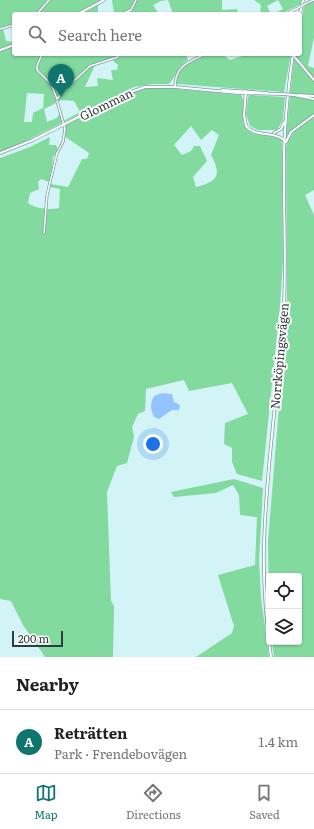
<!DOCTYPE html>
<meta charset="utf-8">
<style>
body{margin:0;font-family:Literata,serif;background:#f6f6f6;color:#202124}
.controls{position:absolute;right:12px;bottom:12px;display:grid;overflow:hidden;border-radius:4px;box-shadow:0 1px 3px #0004}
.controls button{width:36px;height:36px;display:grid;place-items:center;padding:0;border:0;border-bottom:1px solid #e0e0e0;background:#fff;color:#202124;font:20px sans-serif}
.scale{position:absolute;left:12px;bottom:10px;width:51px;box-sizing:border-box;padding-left:4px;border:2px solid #2f3d3e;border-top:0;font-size:11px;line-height:14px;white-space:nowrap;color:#2f3d3e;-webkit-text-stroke:3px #fff;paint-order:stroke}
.you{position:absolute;left:153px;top:444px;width:14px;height:14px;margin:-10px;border:3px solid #fff;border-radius:50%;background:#1a73e8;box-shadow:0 0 0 6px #1a73e833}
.badge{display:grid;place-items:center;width:26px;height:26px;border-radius:50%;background:#0f766e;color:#fff;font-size:13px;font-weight:700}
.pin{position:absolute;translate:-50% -33px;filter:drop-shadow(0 1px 2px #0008)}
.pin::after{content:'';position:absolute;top:21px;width:14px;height:12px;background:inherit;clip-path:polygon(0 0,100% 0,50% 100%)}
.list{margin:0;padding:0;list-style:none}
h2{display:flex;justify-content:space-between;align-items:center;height:52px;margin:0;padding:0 16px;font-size:17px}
h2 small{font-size:13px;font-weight:400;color:#757577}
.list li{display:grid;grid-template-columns:26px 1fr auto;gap:12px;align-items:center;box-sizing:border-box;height:64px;padding:0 16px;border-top:1px solid #e0e0e0}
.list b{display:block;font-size:15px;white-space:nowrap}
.list p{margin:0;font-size:13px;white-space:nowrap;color:#757577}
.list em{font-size:13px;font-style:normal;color:#757577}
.icon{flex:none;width:22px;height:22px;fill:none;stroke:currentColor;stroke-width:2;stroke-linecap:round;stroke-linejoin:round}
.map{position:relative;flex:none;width:314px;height:657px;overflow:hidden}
.search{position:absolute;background:#fff;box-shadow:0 1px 3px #0004;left:12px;right:12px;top:12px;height:44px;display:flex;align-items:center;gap:10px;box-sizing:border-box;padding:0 14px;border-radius:4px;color:#757577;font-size:15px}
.sheet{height:116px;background:#fff}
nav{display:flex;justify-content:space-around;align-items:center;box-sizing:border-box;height:56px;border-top:1px solid #e0e0e0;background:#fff;font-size:11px;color:#757577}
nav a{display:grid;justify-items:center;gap:2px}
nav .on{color:#0f766e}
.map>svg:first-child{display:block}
.green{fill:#82da9f;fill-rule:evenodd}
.water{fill:#95c3fd}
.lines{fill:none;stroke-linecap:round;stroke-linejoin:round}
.minor-casing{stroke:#7e9da0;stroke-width:3}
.tertiary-casing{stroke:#7e9da0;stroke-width:3.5}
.secondary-casing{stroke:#7e9da0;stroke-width:3.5}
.minor{stroke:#fff;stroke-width:1.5}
.tertiary{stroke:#fff;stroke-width:2}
.secondary{stroke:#fff;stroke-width:2}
.minor-bridge-casing{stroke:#7e9da0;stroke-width:3;stroke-linecap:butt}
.secondary-bridge-casing{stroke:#7e9da0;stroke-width:3.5;stroke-linecap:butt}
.minor-bridge{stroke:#fff;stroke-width:1.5}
.secondary-bridge{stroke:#fff;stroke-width:2}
.labels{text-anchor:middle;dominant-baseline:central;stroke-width:4;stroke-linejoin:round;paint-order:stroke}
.street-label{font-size:12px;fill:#2f3d3e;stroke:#fff}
</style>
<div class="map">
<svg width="314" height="657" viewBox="0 0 314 657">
<rect width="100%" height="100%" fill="#d3f4f7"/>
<path class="green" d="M0,0H102L77,14H14V24L0,28Z
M107,0L98,5V14H79Z
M112,0H168L161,1L153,5L159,14H114Z
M168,0H222V10L237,9L238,14H173Z
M254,0H301V4L281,14H273L283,9L278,0L267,6L271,14H260L261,5Z
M314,1V37L308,66L314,68V80L303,64L295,57V54H300V29L304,6Z
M3,28L6,41L14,42V45L0,50V29Z
M14,46V54H186L188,60C175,69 178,74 169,84H152L134,87L26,141L0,152V52ZM111,59L118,65L117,70H111L113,80L97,78L98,86L85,87L96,63ZM27,93L44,94L43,108L33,113L32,122H24ZM62,100L74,101L80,112L63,121L60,112L57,118L47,122L44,109Z
M207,54H222L230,60L242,56V54H291L284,92L177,84C176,66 193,61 207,54Z
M294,59L302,65L314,82V95L290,94Z
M155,87L241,95C248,105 237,122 249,131C259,138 272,132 282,140L283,260L280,306L262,481L237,474L232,462V448L224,444L225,423L248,414L232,383L189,391L184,380L146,389L145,411L138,414L132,427L134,437L127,463L117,466L107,492L111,601L114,606L113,657H45L23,625L11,601L0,599V158L30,147L50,137L49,145H56L58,150L53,157L51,184L68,187L82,159H87L89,153L64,136L66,124C94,110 124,91 155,87ZM191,126L201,140L212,130L219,135L211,155C222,175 218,182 196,187L193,177L207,161L200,146H194L191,151L182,155L174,145ZM41,179L49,182L50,187L60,189L59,208C50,210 36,209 28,203L30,193L39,189L38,182Z
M250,95L285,97L283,120L277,130H258L250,126L246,114L248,97Z
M290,96L314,99V114L286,136Z
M314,117V190L305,195L314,215V657H274L272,642H299V576H269V600L268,542L287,308L286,148C289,131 302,127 314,117Z
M234,479L263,488L259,560L261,598L269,657H196L232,633L234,626L232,620L218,575L255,565L257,517L240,515L239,495L233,485L216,493L174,497L171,492Z"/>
<path class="water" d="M162,393L172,394L174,402L180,405L179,410H172L159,419L154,417C150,408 150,404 154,396Z"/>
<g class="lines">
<g class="minor-casing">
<path id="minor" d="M307,3L314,0
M37,14L49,0
M122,14L131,10L136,0
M286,14L296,9
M0,29L14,25
M42,54L37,66V70L51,84L57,99L64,90L90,66L118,57L119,54
M175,87C175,65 188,63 205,54
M44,233L47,195L57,153L63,142L65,129L57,101"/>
</g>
<g class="tertiary-casing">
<path id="tertiary" d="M78,14L104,0
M0,50L14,45"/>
</g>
<g class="secondary-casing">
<path id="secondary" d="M300,14L303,0
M293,55L314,80
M222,90L267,93
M246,91L244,115L246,126C256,138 273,130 285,141
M294,95L314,99
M298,95L314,96
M274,133L281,129L285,121
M286,142L291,132L314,115
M0,153L33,140L122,95L145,87H175L238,93L282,94
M271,657C266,620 263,583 264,545C266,465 279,386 284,306C286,264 284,223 284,181C283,139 287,96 293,54"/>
</g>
<use href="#minor" class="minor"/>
<use href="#tertiary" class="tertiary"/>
<use href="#secondary" class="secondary"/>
<g class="minor-bridge-casing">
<path id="minor-bridge" d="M296,9L307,3"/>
</g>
<g class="secondary-bridge-casing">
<path id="secondary-bridge" d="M282,94L294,95"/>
</g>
<use href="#minor-bridge" class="minor-bridge"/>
<use href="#secondary-bridge" class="secondary-bridge"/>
</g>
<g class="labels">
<g class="street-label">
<text transform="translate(106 104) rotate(-26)">Glomman</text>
<text transform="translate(279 356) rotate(-85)">Norrköpingsvägen</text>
</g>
</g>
</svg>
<div class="controls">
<button><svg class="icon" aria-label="locate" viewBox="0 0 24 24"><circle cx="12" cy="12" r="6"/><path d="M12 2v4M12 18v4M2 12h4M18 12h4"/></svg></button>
<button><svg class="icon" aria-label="layers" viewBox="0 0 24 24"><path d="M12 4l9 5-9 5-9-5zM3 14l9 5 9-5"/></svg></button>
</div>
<div class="scale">200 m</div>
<div class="you"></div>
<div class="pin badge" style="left:61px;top:97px">A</div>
<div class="search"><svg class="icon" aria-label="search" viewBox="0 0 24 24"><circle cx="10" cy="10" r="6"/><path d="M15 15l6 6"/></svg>Search here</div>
</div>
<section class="sheet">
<h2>Nearby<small></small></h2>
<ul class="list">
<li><span class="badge">A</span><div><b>Reträtten</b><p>Park · Frendebovägen</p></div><em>1.4 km</em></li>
</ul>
</section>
<nav>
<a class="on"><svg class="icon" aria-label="map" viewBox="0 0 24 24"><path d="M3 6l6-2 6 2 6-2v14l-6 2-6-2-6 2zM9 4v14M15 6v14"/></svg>Map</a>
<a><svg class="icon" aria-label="directions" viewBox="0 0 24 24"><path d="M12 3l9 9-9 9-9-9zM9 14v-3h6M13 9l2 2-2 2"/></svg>Directions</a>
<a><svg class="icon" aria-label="saved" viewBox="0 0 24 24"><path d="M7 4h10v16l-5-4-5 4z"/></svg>Saved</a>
</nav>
